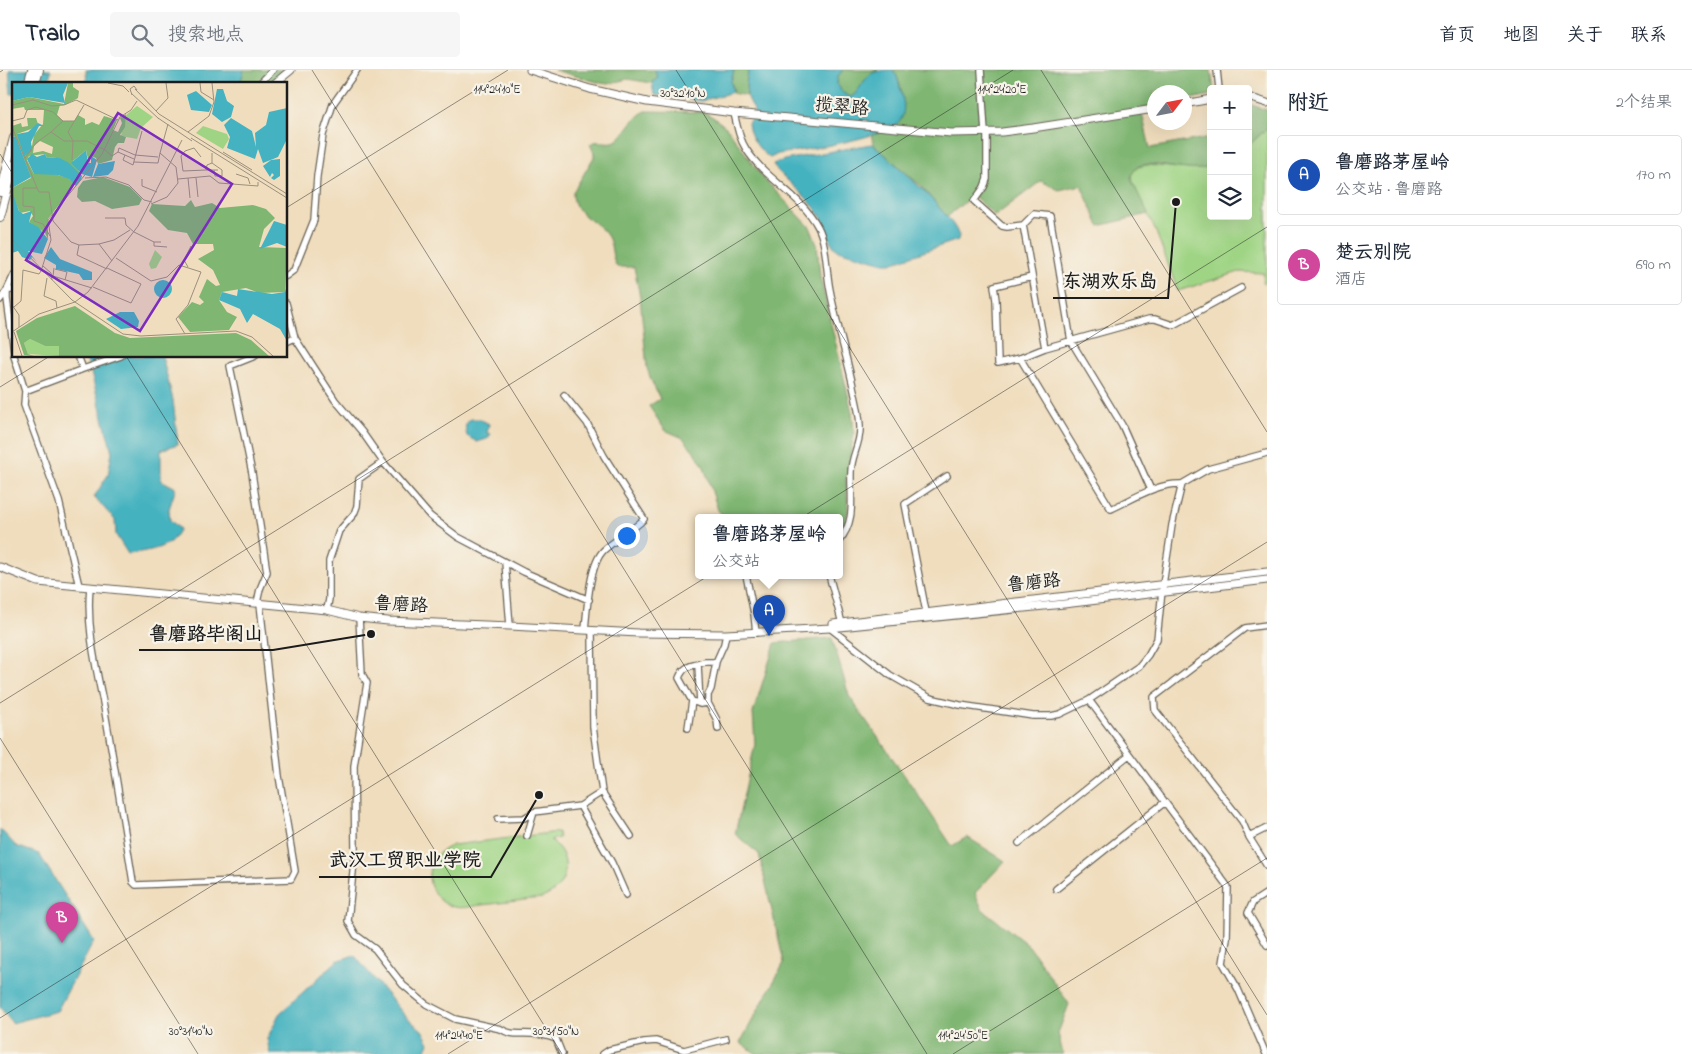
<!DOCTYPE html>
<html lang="zh">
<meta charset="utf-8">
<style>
body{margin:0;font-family:"Indie Flower","LXGW WenKai TC",sans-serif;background:#f6f6f7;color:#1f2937}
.controls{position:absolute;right:15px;top:15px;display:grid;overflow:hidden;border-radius:5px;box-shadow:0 5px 20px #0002}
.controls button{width:45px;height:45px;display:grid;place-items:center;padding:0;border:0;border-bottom:1px solid #e0e1e3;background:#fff;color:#1f2937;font:25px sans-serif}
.compass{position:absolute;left:1147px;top:15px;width:45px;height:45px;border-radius:50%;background:#fff;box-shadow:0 5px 20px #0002;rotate:58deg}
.you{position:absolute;left:626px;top:465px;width:18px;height:18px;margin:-12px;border:4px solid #fff;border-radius:50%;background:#1a73e8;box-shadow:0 0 0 8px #1a73e833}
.badge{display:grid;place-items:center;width:32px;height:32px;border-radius:50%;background:#111827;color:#fff;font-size:16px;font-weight:700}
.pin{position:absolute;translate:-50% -41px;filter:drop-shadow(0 1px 2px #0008)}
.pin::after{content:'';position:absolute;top:26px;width:18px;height:15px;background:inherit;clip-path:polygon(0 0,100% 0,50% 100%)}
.popup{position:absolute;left:695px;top:444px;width:148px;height:65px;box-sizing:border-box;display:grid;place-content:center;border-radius:5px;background:#fff;filter:drop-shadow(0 1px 4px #0005);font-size:16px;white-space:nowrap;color:#747a83}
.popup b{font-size:19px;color:#1f2937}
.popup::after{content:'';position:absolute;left:50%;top:100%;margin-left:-10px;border:10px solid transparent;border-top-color:#fff}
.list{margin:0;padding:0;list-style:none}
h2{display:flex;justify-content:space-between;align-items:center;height:65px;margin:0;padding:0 20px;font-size:21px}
h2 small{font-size:16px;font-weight:400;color:#747a83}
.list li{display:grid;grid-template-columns:32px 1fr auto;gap:15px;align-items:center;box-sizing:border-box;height:80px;margin:0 10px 10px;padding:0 10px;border:1px solid #e0e1e3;border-radius:5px}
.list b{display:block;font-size:19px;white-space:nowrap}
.list p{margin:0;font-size:16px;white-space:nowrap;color:#747a83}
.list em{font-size:16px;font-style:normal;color:#747a83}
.icon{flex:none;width:28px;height:28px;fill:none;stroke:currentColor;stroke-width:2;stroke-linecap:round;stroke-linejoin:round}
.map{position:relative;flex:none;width:1267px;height:984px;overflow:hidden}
header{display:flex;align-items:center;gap:30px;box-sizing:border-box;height:70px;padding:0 25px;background:#fff;border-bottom:1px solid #e0e1e3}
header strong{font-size:24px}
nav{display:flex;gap:28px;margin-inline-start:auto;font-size:18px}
.search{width:350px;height:45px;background:#f6f6f7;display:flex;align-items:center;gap:12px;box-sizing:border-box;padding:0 18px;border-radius:5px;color:#747a83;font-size:19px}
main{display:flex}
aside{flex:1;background:#fff}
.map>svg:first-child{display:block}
.green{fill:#9fd484;stroke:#5e7850}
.forest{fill:#7fb672;stroke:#4e6947}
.water{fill:#44b2c0;stroke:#30676e}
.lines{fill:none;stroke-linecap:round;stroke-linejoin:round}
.minor-casing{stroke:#666054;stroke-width:8}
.tertiary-casing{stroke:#666054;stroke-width:9}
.secondary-casing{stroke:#666054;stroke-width:10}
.minor{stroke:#fff;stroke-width:5.5}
.tertiary{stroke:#fff;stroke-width:7}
.secondary{stroke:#fff;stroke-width:8}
.ticks{fill:none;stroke:#1c1c1c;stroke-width:1;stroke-opacity:0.45}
.labels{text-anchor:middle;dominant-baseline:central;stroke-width:4.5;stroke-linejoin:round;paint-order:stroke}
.street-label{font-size:18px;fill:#1c1c1c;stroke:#f7f3e8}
.inset-road{fill:none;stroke:#9b907d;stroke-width:1}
.view{fill:#7b2cbf;fill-opacity:0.15;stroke:#7b2cbf;stroke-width:2.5}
.inset-edge{fill:none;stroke:#1c1c1c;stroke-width:2.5}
.ticks-label{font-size:12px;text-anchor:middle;fill:#1c1c1c;stroke:#f7f3e8;stroke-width:4.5;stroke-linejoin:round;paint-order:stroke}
.leader{fill:none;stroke:#1c1c1c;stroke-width:2}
.callout-dot{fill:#1c1c1c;stroke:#f7f3e8;stroke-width:2}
.callout-label{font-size:19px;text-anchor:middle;font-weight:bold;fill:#1c1c1c;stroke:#f7f3e8;stroke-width:4.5;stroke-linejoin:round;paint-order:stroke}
</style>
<header>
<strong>Trailo</strong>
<div class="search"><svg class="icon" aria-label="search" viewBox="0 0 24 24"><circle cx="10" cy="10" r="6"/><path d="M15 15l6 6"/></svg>搜索地点</div>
<nav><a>首页</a><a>地图</a><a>关于</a><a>联系</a></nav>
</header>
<main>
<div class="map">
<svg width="1267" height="984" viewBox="0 0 1267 984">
<rect width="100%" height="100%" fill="#f7f3e8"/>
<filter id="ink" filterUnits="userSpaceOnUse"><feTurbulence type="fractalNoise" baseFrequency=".02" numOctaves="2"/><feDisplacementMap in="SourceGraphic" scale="10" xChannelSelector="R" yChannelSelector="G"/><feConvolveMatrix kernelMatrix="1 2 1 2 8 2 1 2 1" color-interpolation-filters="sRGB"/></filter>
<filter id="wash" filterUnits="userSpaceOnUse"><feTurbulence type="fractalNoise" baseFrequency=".0096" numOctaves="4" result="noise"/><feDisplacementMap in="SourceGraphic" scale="20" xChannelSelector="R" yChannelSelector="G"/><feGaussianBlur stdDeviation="1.12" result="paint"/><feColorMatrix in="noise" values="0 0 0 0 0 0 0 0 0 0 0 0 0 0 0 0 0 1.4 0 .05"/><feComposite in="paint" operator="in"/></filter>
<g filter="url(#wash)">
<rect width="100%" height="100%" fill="#f0ddbd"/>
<path class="green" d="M1267,58V213H1263L1264,203L1239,202L1178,221L1156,162L1133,113L1132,103L1138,97L1147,95L1190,99H1199L1211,96V146H1248V76Z
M558,762L559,768L550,770C574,786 569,818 542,828C522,830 502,833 481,835C473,836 463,839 454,837C439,834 428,819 429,803C431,789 440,780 453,775Z"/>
<path class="forest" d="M244,0H284L269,14H240Z
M554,0H655L657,7L652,13L627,9L608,14L601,13Z
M734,0H749L746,12L747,26L732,23L734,20L731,12Z
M843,0H878L867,8L854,26L850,27L843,23L837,14L838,6Z
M893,0H1211L1214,19H1211V25L1185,30L1184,22H1154V36L1141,39L1150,78L1211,67V96C1189,106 1155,89 1139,96C1134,99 1132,103 1131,109L1148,144L1099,156L1081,115L1059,120L1041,111L995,146L973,125L947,147L920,115L874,75L871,65C879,62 891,59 897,54C909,44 901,10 893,0Z
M1248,34L1267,40V58L1248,76Z
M646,41L703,42L713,47L727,58L764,109L810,157L817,174L820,207L852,342L854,362L846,410L848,441L844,457L839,463V447H724L718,440L704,397L697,385L683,368L665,360L649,336L660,329L651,310L647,298L640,227L634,197H617C610,187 614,174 606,164C595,149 572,145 573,122L594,87V83L590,74C599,68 610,76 617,70C628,61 632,47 646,41Z
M832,568L849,626L914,719L952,776L967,767L1005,791L975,823L982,839L1029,876L1069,934L1058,963L1063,984H757L740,973L784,893L759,784L735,764L755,674L753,643L775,573Z"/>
<path class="water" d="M9,0H51L48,14H14V24H11Z
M86,0H244L240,14H87Z
M655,0H734L731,12L733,22L701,31L654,25L652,13L657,7Z
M749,0H843L838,6L837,14L843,23L850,27L854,25C869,7 866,0 893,0C898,6 899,14 901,21C904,31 906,42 900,51C890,67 799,81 778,84L770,88C759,81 749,66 748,53C760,38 750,38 747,24C745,16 747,8 749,0Z
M871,74L874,75C899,97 923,118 944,143C950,150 956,157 959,166L958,170L891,193H884L838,180C828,174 826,155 820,145C809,128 790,114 776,99L773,94L784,90Z
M85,286H162L173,330L178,374L161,380V410L176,418L169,439L170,450L180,459C177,463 174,469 170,472C159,480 141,482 128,484L116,465L115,450L94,427L108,405L112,382L91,303Z
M470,349H480L489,354L487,363L491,364L487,369L477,372L467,366C465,359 464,355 470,349Z
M0,759L16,776L39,784L94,871L57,941L12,953L0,937Z
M354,885L408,949L422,960L429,973L424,984H270L267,969L279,944L337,891Z"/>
</g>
<g filter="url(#ink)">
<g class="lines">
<g class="minor-casing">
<path id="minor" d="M981,0L985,63
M1217,0L1219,19
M259,14L273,0
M734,43C737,56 739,68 746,79C765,109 801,125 818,157C827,174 826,201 830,220C836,252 846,284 853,316C856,330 860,344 860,357C861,373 851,386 851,402C850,426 857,450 839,471
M987,63V109L984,117L974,131L1002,156L1007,157L1023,155L1045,278
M1023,155L1034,144L1050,146L1071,271L1122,355L1151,420
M286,206L294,200L314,150L317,106L323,65L333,34L357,0
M1032,207L994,216L996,230L998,293L1020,288L1045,278L1149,249H1155L1173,255L1241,218
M14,220H7V229L14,282
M0,230L7,220L14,205
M286,233L295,268L286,272
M295,268L335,330L362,362L383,392L359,409L357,436L354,444L339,461L329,491V529L327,540
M14,286L25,321L24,335L59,431L79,516
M255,286L230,296L252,403L267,502L260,519L257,533
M1020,288L1111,439C1133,429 1157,413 1182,414
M83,299L121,286
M25,321L83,299L78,286
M564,325L587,353L604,386L644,449C632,461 616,469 604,480C589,494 587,540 585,560
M383,392L430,446L458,467L524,502L589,530
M505,492L510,556
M746,505L754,544L756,563
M829,505L843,557
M90,517C86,559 97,601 105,642C115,699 124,756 133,812L136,815L291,809L295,801L279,706L260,534
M927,547L905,434L947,406
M359,548L362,604L367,613L354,696L355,782L348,851L356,865L375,879L403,915L426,934L455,949L501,959C511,966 520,963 532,964C540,964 549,966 556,969L562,984
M830,558L890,605L930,628L960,635L1033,646H1051L1060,644L1089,630L1139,596L1148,585L1157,569L1162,521L1172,455L1182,414L1208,399L1267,383
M592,561L593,657L602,722L631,766
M698,594C688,596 683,598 679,608L692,631L700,634
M1089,630L1228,817L1227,869L1223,893L1238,919L1266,984
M708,633L700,634L698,594L705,592H716
M688,658L692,631
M718,659L717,650L708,633V625L711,619L716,592L724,574L726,564
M602,722L580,736L612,793L626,825
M498,749L524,748L534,742
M1267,758L1249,767L1267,796
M527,766L534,742L580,736
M1249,767L1242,751L1155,640L1154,627L1245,558L1267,555
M1019,773L1129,685
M1056,819L1165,732
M1267,823L1253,832L1248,843L1267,875
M603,984L609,980L644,972L656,971L684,980L726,969"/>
</g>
<g class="tertiary-casing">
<path id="tertiary" d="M530,0L590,19L647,32L734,43L951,63L1002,62L1033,58L1154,39
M274,14L291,0
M1248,27L1267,33
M1184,34L1211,29
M0,497L38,512L327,540L359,548L388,551L510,556L638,563L726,564L830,558L1064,534L1267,510
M833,554L1267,502"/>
</g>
<g class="secondary-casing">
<path id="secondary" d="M28,14L32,0
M35,14L39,0
M0,122L14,68
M0,147L14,95"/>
</g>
<use href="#minor" class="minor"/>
<use href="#tertiary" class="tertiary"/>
<use href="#secondary" class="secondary"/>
</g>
</g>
<path class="ticks" d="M312,0L927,984M676,0L1267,945M1041,0L1267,362M0,2L3,0M0,84L14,106M286,138L508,0M126,286L562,984M0,317L50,286M0,633L1013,0M0,668L198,984M0,948L1267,157M448,984L1267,472M953,984L1267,788"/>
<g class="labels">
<g class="street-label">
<text transform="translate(842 38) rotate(5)">揽翠路</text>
<text transform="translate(1034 514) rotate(-6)">鲁磨路</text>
<text transform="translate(401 536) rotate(3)">鲁磨路</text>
</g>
</g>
<g transform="translate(12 12)">
<rect width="275" height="275" fill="#f0ddbd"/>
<path d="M125,24L141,35L129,46L125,57L109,54L113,34ZM191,44L215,52L217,57L211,67L184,51ZM143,168L150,175L144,186L139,187L137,182ZM18,257L33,264H48L47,274L16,272L12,261Z" fill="#9fd484"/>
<path d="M56,1H61V5L67,9L66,16L53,23H48L45,33L51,39H62L66,33L73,37V43L80,40L87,43L92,34L105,38L101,48L106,50L110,41L108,36L114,32L113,45L108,53L114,55L112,61H106L103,65L100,78L86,82L84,76L79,74L77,82L74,68L61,79L70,94L46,75L35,76L33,72L17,74L15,78L22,92L39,91L56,96L63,102L36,137V157L33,151L17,140L21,134L18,129L8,131L0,112V106L19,96L4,55L0,54V44L9,41L10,45L16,44L15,36H24L26,42L22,46L5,52L20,64L22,53L31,42L32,28H13L12,25L0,27V19L17,15L52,22ZM28,59L41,65L40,72L31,69L21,71L22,64ZM91,95L118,105L130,117L127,123L100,127L83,119L70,120L65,115L66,106L71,99ZM179,118L183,125L200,121L208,126L241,123L254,127L263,136L252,147L247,165L275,166L273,210L247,211L234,206L210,210L207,218L215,230L225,235L217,248L178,250L166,235L180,220L188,223L192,220L187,215L195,197L204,204L208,203L201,188L186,177L202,168L201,162H181L175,151L156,148L137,129L140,122L173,124ZM63,224L103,251L118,256L224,251L239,258L257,274H47V264H33L18,257L12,261L16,272L22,274L12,273L4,249L25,236Z" fill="#7fb672" fill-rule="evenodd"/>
<path d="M0,1H56L51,13L53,21L17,15L0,19ZM205,7H211L215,19L222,24L219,35L210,40L200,32ZM184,9L200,23L197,30L179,28L175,13ZM275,26V57L266,75L251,81L246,67L243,77L215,66L218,55L212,43L219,36L240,49L244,65L243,51L254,43L257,30ZM26,41L32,44H27L19,60L20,69L12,74L5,52L16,50ZM0,54L4,55L19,95L0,106ZM74,68L76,81H79V74L85,78L80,95L70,92L59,81ZM20,72L25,75L33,72L35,76L46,75L57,81L70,94L69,98L64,104L57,97L46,93L22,92L15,77ZM268,77V94L262,98L259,96L262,93L260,91L258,95L251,84L259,78ZM103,79L101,88L96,93L81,95L86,82ZM1,112L7,129L11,132L20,129L17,140L26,145L36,157L30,172L16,169L25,180L20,175L18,178L10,175L6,169L0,171ZM262,139L275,143V165L265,161L248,167ZM39,165L48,177L80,190V198H71L67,192L44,187V183L32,176ZM142 207a9 9 0 1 1 18 0a9 9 0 1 1-18 0ZM275,203V259L268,247L241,232L235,241L228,227L207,218L210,210L225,214L226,207L260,212L273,210ZM108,230H122L127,239L126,245L109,247L94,237Z" fill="#44b2c0"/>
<path class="inset-road" d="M96,1L111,4L117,10M188,1L189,10L202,18M123,7L147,32M119,11L147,37M120,13L118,7L122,4L125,8M0,23L21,18L40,24L52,23L64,18L106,38M144,29L156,16L154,1M147,32L275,112M146,36L180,59M0,39L12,36L15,28L24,25L41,30L51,39H62M0,45L25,106H11V124L22,125V139L31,142L38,154M39,50L51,39M176,50L197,34L202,20L200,1M179,56L275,116M93,68L100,74L106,70L122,77M106,70L107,66L123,73L146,75M211,70L240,88M200,71V81L210,88V94H203L202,88H206M113,73L111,78L121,83L130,49M189,75L182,66L173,69L169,74L171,89L194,88M13,76L24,61L39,50L52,59H75L93,68M60,78L61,59L56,50L72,23M122,80L146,81L148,71M200,81L195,83L194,88H202M224,92L236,96L238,102M73,96L94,95L117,103L132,118L140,120M176,96L178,116M184,96L186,115M130,97V104L145,110M166,97L198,94L207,101L246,104V100M25,106L27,110H37L41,139L59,160L67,163L65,173L95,187M139,122L155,115L166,101L164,85L148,71L156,42M93,136H113L114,143L122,150M122,150L142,160H149M0,157L60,218L111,252L129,254L224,249L240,255L261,274M142,160V164L155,165M87,162L102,158L118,148M67,163L87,162L100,179M104,176L139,199L155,195L167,183L189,190L176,223L164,237L173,252M31,184L39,191L40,198M176,185L172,178L179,164M42,186L41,194L80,206M43,187L55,190L53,198M35,196L32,214L44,219L45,226M81,205L119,221L129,202L95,186M63,220L76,210L126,144L170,58M0,223L7,233V245M2,225L9,219L11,188L27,192L29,189L39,158L36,138L90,72L108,35L119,28L125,19M0,250L27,232L63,220M2,250L10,274"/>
<path class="view" d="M106,31L220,102L128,249L14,178Z"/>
<rect width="275" height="275" class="inset-edge"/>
</g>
<g class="ticks-label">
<text x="497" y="23">114°24'10"E</text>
<text x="1002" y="23">114°24'20"E</text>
<text x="683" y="27">30°32'10"N</text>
<text x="191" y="965">30°31'40"N</text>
<text x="556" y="965">30°31'50"N</text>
<text x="459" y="969">114°24'40"E</text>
<text x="963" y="969">114°24'50"E</text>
</g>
<path class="leader" d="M1176 132L1168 228H1053M371 564L273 580H139M539 725L491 807H319"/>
<g class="callout-dot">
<circle cx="1176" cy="132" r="5"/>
<circle cx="371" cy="564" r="5"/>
<circle cx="539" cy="725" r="5"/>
</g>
<g class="callout-label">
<text x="1110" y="217">东湖欢乐岛</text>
<text x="206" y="570">鲁磨路毕阁山</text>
<text x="405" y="796">武汉工贸职业学院</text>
</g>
</svg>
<div class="controls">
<button>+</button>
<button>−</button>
<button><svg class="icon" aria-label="layers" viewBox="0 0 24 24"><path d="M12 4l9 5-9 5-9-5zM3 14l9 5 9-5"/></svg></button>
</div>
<svg class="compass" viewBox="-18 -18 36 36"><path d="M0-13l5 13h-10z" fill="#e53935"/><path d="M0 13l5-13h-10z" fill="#747a83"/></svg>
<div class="you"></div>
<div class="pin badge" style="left:769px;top:566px;background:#1a4fb4">A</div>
<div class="popup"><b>鲁磨路茅屋岭</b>公交站</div>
<div class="pin badge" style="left:62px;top:873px;background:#d1479c">B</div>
</div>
<aside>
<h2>附近<small>2个结果</small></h2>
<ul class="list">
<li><span class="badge" style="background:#1a4fb4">A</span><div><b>鲁磨路茅屋岭</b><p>公交站 · 鲁磨路</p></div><em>170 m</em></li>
<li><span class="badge" style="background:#d1479c">B</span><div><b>楚云别院</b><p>酒店</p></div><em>690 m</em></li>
</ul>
</aside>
</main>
